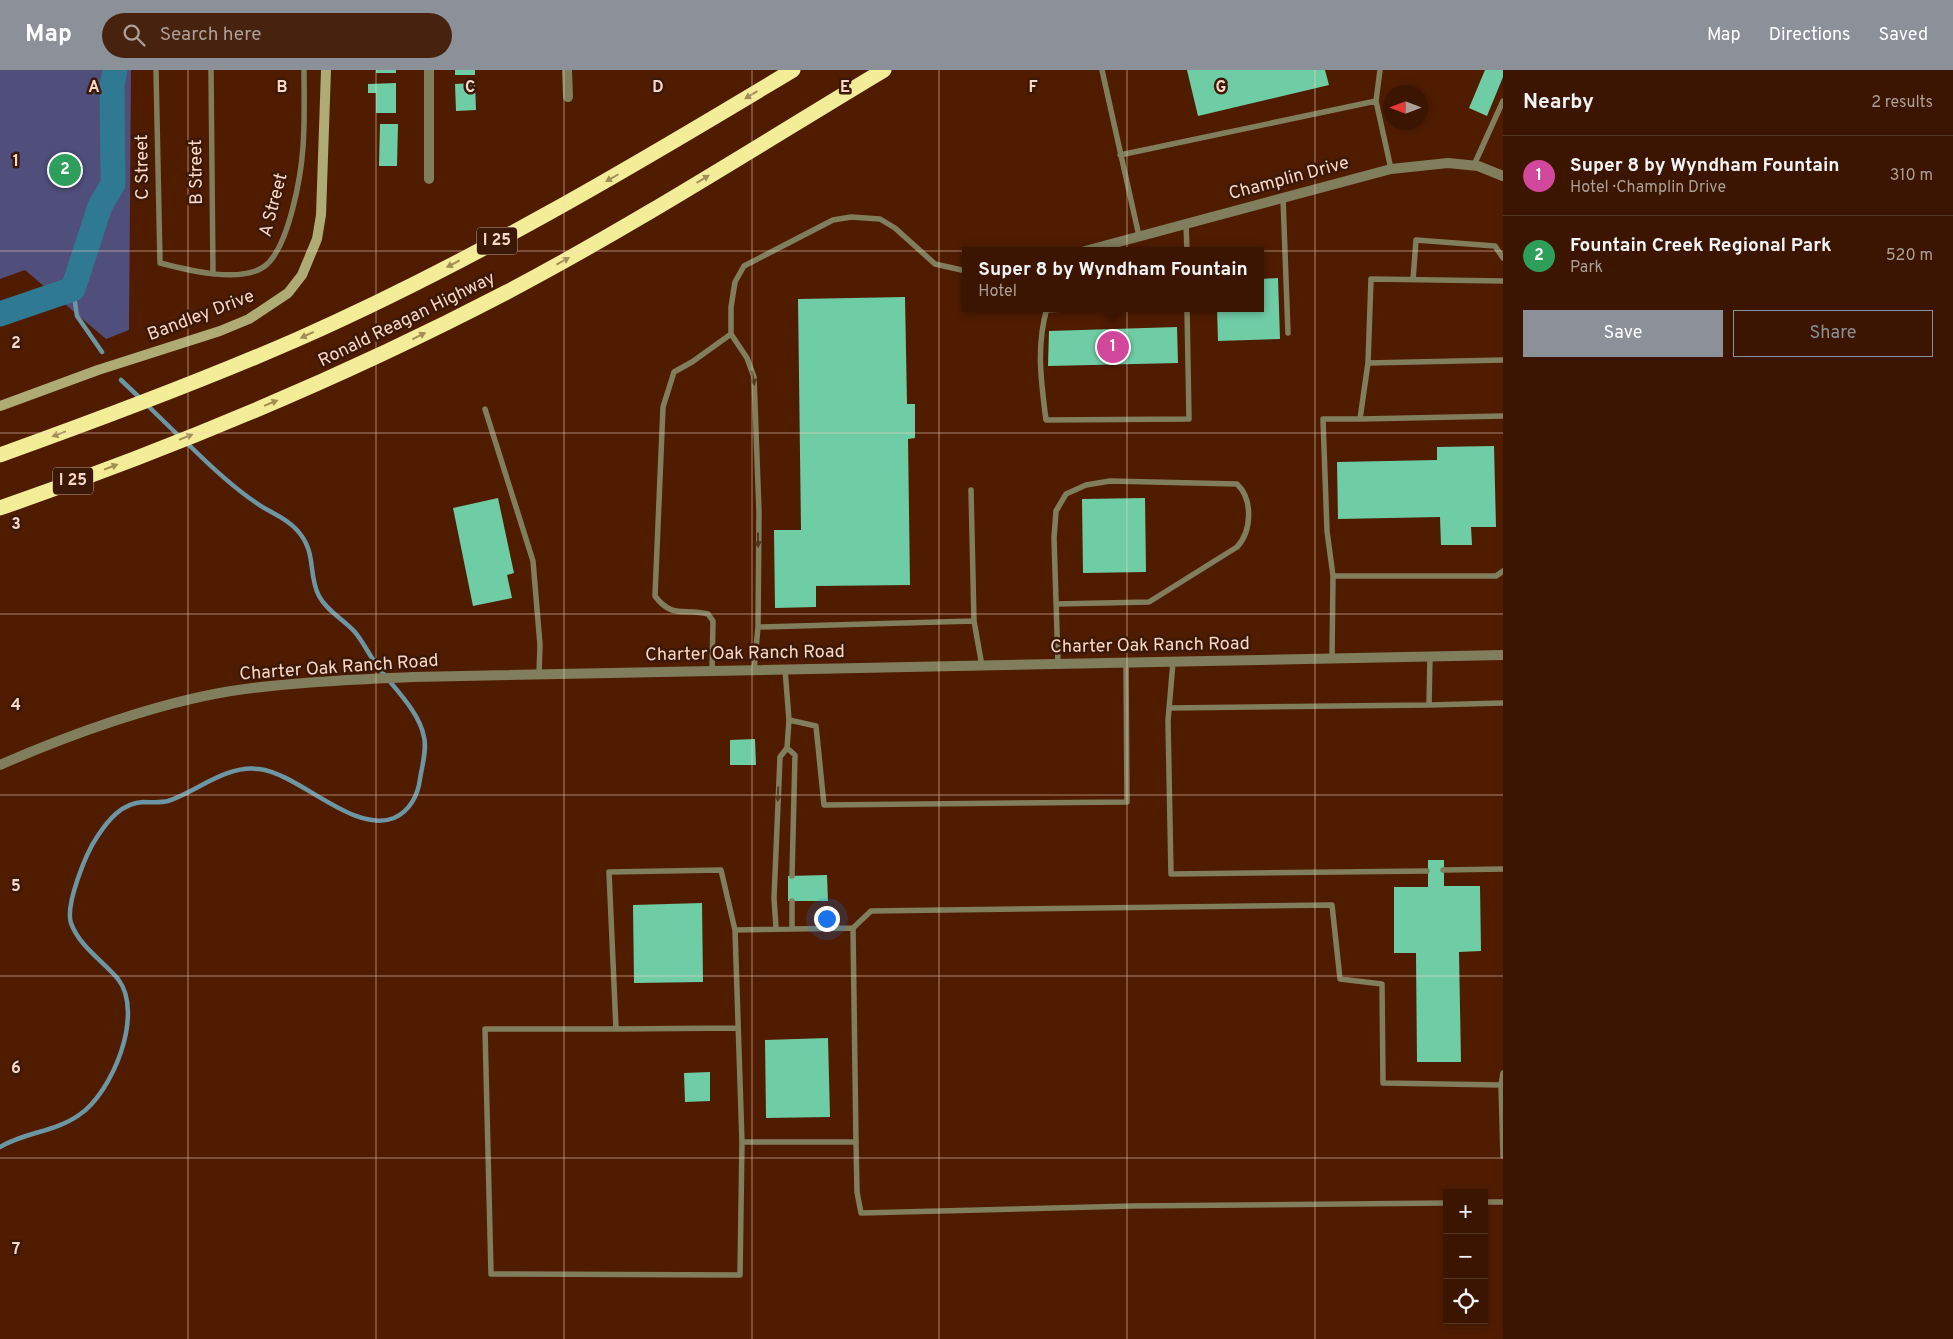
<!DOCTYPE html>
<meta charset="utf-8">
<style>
body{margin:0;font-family:Overpass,sans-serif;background:#46220f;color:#f1f3f6}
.controls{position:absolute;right:15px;bottom:15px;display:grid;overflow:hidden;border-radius:0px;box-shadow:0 2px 8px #0003}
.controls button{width:45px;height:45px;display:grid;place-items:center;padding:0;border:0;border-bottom:1px solid #543422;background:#3b1500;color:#f1f3f6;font:25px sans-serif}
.compass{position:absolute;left:1383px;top:15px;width:45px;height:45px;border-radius:50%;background:#3b1500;box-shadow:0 2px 8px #0003;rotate:270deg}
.you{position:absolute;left:826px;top:848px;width:18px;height:18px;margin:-12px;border:4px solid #fff;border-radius:50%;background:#1a73e8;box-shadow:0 0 0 8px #1a73e833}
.badge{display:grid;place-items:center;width:32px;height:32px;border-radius:50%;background:#8c9099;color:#fff;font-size:16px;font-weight:700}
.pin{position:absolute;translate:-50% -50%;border:2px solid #fff;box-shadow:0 1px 5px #0006}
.popup{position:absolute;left:962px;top:177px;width:302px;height:65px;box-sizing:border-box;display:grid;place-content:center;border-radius:0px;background:#3b1500;filter:drop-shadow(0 1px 4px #0005);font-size:16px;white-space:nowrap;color:#ac9f99}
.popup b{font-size:19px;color:#f1f3f6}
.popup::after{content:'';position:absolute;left:50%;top:100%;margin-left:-10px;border:10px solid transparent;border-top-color:#3b1500}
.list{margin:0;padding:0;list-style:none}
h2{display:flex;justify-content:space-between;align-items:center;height:65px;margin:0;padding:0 20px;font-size:21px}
h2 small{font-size:16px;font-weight:400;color:#ac9f99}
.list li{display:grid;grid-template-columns:32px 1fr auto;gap:15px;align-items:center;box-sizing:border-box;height:80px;padding:0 20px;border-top:1px solid #543422}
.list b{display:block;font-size:19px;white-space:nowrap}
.list p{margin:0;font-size:16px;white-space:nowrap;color:#ac9f99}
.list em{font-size:16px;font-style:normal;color:#ac9f99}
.actions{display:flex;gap:10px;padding:15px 20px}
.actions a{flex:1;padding:11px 0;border:1px solid #8c9099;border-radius:0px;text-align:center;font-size:18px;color:#8c9099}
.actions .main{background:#8c9099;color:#fff}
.icon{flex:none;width:28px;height:28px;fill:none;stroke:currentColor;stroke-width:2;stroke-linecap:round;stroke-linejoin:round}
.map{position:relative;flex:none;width:1503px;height:1269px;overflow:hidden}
header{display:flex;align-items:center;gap:30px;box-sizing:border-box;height:70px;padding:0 25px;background:#8c9099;color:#fff}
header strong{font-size:24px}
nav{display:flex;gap:28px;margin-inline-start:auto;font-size:18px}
.search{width:350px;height:45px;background:#46220f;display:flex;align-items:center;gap:12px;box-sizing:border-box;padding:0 18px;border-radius:28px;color:#ac9f99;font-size:19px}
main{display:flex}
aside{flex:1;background:#3b1500}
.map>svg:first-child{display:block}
.green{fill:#504e7a}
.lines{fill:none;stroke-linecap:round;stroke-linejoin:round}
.stream{stroke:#6c96a3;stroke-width:4.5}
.river{stroke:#2f7993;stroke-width:25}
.building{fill:#6fcda6}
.lane{stroke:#807e5c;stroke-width:5.5}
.street{stroke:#807e5c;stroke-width:10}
.secondary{stroke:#aeab75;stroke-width:10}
.highway{stroke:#f3ed97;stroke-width:15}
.oneway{fill:#a18d56}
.oneway2{fill:#503720}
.grid{fill:none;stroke:#fad8c9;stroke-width:1;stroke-opacity:0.55}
.labels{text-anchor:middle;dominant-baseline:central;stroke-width:5;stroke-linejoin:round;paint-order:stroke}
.shield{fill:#3c1806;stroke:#c19e8e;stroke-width:1}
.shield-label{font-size:16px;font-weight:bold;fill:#fad8c9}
.street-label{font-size:18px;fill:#fad8c9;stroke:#3c1806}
.grid-label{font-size:16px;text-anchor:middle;font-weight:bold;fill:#fad8c9;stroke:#3c1806;stroke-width:5;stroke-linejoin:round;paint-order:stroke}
</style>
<header>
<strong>Map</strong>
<div class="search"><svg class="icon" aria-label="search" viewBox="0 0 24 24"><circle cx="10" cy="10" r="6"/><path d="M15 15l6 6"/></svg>Search here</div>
<nav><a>Map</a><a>Directions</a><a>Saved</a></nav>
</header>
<main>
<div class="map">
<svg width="1503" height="1269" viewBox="0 0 1503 1269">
<rect width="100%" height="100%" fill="#4f1c00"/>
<path class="green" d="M0,0H131L129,260L106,269L25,200L0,209Z"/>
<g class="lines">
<path class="stream" d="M73,219L77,246L102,282
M121,310L141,329
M146,334L180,367
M0,1077C25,1062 55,1062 79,1045C112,1023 145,944 118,909C103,891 79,876 71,853C65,835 86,783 97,767C108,750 122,733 143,732C152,732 160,733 168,731C198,721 225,695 259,699C300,704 353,764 394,748C410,741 418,725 420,709C422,696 427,680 424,667C419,639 389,614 374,591C367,581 362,570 354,561C343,549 327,541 319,526C307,503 318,482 296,459C284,446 268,442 255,432C230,415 207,393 186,372"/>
<path class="river" d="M0,244L73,219L100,136L113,114L112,15L115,0"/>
</g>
<path class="building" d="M376,0H396V3H376Z
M455,0H475V5H455Z
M1187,0H1325L1329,15L1198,46Z
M1485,0H1503V7L1487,46L1469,38Z
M396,13V43H376V23H368V14Z
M475,13L476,40L456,41L455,14Z
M380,54H398L397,96H379Z
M1278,208L1280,269L1218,271L1217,238H1260V209Z
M905,227L907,334H915V368L908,369L910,515L816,516V537L775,538L774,460H801L798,229Z
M1177,257L1178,293L1048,296L1049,261Z
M1494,376L1496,457H1471L1472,475H1441L1440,447L1338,449L1337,392L1437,390V377Z
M498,428L514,503L507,505L512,528L473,536L453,438Z
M1145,428L1146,502L1083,503L1082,429Z
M755,669L756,695H730V670Z
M1428,790H1444V816H1480L1481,881L1459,882L1461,992H1417L1416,883H1394V817H1428Z
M827,805L828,831H788V806Z
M702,833L703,912L634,913L633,835Z
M828,968L830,1047L766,1048L765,970Z
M710,1002V1031L685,1032L684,1003Z"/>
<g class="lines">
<path class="lane" d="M156,0L160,193C187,200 241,214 265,196C289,177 301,106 303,77C305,51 304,25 304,0
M211,0L213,204
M1102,0L1139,166
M1380,0L1376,31L1391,99
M1120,85L1376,31
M1474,95L1503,31
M1283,128L1288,263
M1186,154L1187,181
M1413,210L1416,170L1495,176L1503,188
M1047,238C1036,276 1041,311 1046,350L1189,349L1187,238
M1046,240L1080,238
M1503,290L1368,293L1360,349H1323L1327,461L1333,506H1496L1503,501
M1368,293L1371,209L1503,211
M485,339L533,491L540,575L539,605
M1360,349L1503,346
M971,420L974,551
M1056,534L1149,532L1237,477C1252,461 1253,429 1237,414L1110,411L1086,415L1066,424L1056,441L1054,468L1058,594
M758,557L759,442L754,307L747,288L731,264V237L735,212L744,196L833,150L851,147L880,149L895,158L935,194L966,201
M1430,586L1429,635L1503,633
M1332,588L1333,506
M1173,592L1168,651L1171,804L1427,801
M754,600L758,557L974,551L982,596
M712,601L713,551L708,544C684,538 672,549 655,526L663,337L674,302L692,292L731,264
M1169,638L1429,635
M789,650L816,656L824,735L1127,732L1126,593
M787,678L795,685L792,806
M1443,800L1503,799
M792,831V858
M776,858L774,828L780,687L787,678L789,650L785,599
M853,858L856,1072
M735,860L721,800L609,802L616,959L738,958
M616,959H485L491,1204L740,1205L742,1072
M1503,1003L1501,1015L1503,1086
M1484,1132H1503
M1447,1133L1131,1136L861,1143L857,1122L856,1072H742L735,860L853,858L871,841L1332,835L1340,909L1382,914L1383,1013L1501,1015"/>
<path class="street" d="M429,0V109
M567,0L568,27
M1085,181L1391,99L1448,93L1478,96L1503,106
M0,695C68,665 157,633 231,621C291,612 352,610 413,607L1503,585"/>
<path class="secondary" d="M0,336L98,300L220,261L249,249L288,223L302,205L317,169L321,145L326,0"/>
<path class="highway" d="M0,385C100,349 200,312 298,269C470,193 632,97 793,0
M0,438C173,378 344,307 507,222C636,154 759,75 884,0"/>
</g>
<defs><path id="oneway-solid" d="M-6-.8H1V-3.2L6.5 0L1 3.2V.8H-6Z" transform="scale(1.25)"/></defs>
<g class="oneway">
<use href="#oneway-solid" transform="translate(751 25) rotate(149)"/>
<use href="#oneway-solid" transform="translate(612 108) rotate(150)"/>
<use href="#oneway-solid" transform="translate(703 109) rotate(-31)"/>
<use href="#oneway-solid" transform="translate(563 191) rotate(-29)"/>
<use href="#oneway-solid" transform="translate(453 194) rotate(152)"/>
<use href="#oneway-solid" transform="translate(307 265) rotate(155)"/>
<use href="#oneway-solid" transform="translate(419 266) rotate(-27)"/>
<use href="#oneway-solid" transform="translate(271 333) rotate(-22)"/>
<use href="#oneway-solid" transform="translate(59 364) rotate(160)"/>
<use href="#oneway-solid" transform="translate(186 367) rotate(-22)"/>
<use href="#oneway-solid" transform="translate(111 397) rotate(-21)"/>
</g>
<g class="oneway2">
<use href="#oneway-solid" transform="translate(753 308) rotate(79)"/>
<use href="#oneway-solid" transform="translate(758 470) rotate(90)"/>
<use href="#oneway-solid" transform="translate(778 724) rotate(92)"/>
</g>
<path class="grid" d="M188,0V1269M376,0V1269M564,0V1269M752,0V1269M939,0V1269M1127,0V1269M1315,0V1269M0,181H1503M0,363H1503M0,544H1503M0,725H1503M0,906H1503M0,1088H1503"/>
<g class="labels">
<g class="shield">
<rect x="477" y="157.5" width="40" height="27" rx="4"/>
<rect x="53" y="397.5" width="40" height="27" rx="4"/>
</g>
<g class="shield-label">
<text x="497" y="171">I 25</text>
<text x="73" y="411">I 25</text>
</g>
<g class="street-label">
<text transform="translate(143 97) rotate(-91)">C Street</text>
<text transform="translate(197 102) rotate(-91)">B Street</text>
<text transform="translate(1289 109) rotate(-15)">Champlin Drive</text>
<text transform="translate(274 135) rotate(-75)">A Street</text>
<text transform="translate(201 246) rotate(-21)">Bandley Drive</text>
<text transform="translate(407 250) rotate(-26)">Ronald Reagan Highway</text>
<text transform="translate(1150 576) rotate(-1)">Charter Oak Ranch Road</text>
<text transform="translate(745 584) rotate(-1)">Charter Oak Ranch Road</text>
<text transform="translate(339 598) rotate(-4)">Charter Oak Ranch Road</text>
</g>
</g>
<g class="grid-label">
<text x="94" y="22">A</text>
<text x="282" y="22">B</text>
<text x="470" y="22">C</text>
<text x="658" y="22">D</text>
<text x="845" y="22">E</text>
<text x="1033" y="22">F</text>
<text x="1221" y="22">G</text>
<text x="16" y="96">1</text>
<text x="16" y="278">2</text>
<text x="16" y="459">3</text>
<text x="16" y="640">4</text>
<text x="16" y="821">5</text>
<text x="16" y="1003">6</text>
<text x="16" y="1184">7</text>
</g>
</svg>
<div class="controls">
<button>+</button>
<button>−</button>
<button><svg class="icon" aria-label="locate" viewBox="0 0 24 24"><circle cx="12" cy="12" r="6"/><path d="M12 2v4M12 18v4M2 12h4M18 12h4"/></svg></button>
</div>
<svg class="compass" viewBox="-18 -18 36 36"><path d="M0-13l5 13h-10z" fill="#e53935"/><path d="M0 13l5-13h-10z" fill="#ac9f99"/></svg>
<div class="you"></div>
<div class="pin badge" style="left:1113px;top:277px;background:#d1479c">1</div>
<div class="popup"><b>Super 8 by Wyndham Fountain</b>Hotel</div>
<div class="pin badge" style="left:65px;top:100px;background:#2e9e5b">2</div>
</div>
<aside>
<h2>Nearby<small>2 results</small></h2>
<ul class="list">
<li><span class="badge" style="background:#d1479c">1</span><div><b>Super 8 by Wyndham Fountain</b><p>Hotel · Champlin Drive</p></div><em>310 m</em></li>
<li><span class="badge" style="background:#2e9e5b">2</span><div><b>Fountain Creek Regional Park</b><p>Park</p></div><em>520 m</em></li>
</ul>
<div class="actions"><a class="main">Save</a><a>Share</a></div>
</aside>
</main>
